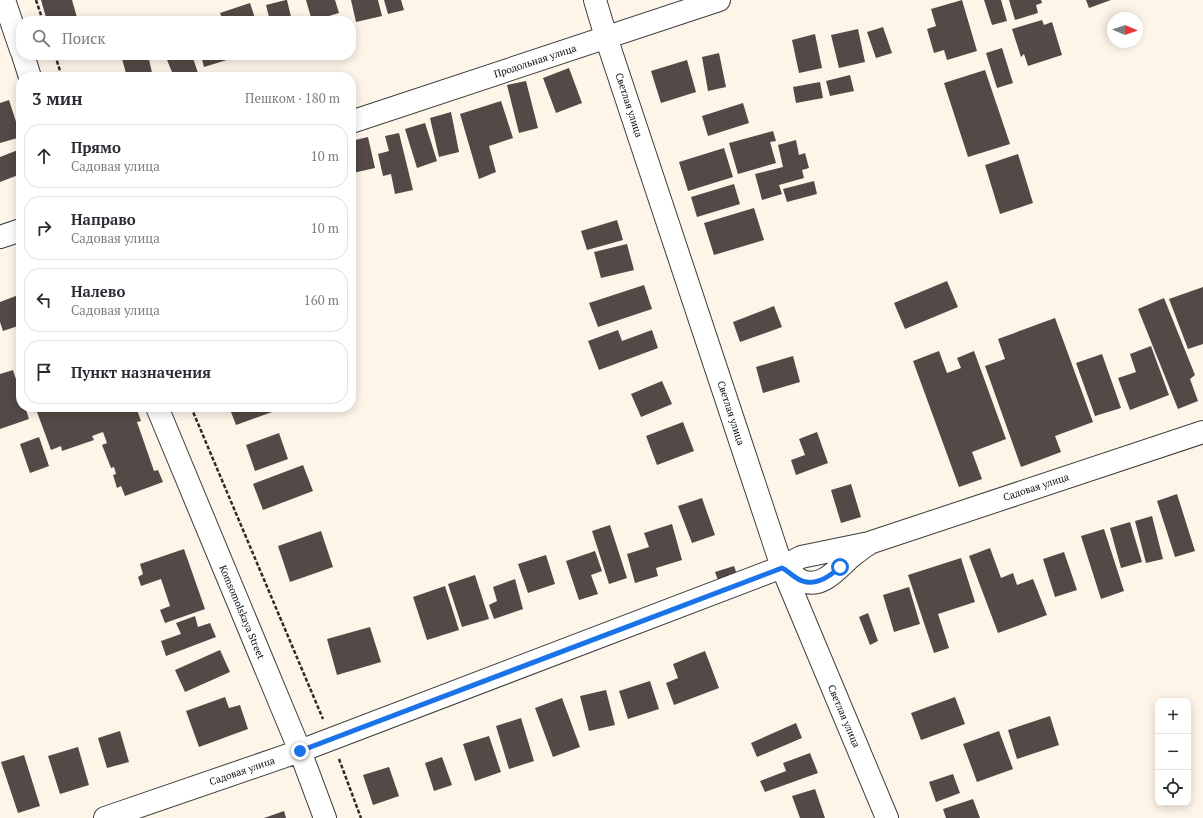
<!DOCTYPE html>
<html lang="ru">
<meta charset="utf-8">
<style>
body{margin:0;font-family:"PT Serif",serif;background:#f7f7f7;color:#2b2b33}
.controls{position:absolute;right:12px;bottom:12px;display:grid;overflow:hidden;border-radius:8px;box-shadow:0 2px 10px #0003}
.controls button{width:36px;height:36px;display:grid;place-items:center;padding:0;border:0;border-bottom:1px solid #e1e1e2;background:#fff;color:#2b2b33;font:20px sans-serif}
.compass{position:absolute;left:1107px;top:12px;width:36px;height:36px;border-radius:50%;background:#fff;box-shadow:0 2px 10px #0003;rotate:92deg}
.stop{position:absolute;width:12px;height:12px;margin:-9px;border:3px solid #1a73e8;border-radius:50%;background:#fff}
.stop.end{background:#1a73e8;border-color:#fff;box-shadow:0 1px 4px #0008}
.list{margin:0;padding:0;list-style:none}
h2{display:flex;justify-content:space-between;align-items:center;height:52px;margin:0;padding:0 16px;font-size:17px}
h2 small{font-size:13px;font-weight:400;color:#7c7c81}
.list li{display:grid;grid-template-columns:26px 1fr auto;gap:12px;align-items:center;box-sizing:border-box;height:64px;margin:0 8px 8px;padding:0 8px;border:1px solid #e1e1e2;border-radius:16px}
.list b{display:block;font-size:15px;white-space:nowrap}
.list p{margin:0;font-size:13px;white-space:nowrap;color:#7c7c81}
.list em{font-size:13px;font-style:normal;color:#7c7c81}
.icon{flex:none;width:22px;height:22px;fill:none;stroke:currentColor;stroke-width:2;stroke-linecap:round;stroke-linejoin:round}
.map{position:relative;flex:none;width:1203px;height:818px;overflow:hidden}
.search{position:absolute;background:#fff;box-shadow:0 2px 10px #0003;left:16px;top:16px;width:340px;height:44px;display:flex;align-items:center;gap:10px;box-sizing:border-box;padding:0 14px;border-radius:16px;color:#7c7c81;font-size:15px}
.panel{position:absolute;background:#fff;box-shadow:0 2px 10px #0003;left:16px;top:72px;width:340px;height:340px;border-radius:16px}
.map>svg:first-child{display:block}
.building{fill:#534947}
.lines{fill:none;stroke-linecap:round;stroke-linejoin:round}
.minor-casing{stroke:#3d3d3d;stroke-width:24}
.path{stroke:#2c2c2c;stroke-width:2.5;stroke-dasharray:4 2;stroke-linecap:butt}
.minor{stroke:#fff;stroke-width:22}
.route{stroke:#1a73e8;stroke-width:5}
.labels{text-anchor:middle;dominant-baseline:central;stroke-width:4;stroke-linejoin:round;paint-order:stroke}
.street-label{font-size:10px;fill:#0a0a0a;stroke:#fff}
</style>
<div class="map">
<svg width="1203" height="818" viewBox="0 0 1203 818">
<rect width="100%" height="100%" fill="#fef5e9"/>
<path class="building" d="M41,0H72L78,21H47Z
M286,0H287L292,21H270L266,5Z
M306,0H335L339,13L312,21Z
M351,0H378L382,16L356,22Z
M384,0H401L404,10L388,14Z
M962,0L977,51L947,60L944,50L934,53L927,29L936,26L931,9Z
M984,0H1001L1007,21L992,25Z
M1009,0H1041L1042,3L1036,5L1038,13L1015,20Z
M1086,0H1111L1089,8Z
M250,3L256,21H223L220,13Z
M1042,20L1044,25L1052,22L1062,55L1028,66L1024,54L1021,57L1012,29Z
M883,27L892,53L876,58L867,32Z
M858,29L865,62L839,68L831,35Z
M815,34L822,68L799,73L792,40Z
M1002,48L1013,83L997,88L986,53Z
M719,53L726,87L708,91L702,57Z
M121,55H148L153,77H127Z
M165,55H192L199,76L196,77H174Z
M201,55H228L230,59L204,67Z
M234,55H249L235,60Z
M687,60L696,92L661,103L651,71Z
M569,68L582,103L556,113L543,78Z
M985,70L1010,144L968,157L944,83Z
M850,75L854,91L830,96L826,81Z
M526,81L538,128L519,133L507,85Z
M820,82L823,98L796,103L793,87Z
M9,100L21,137L0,143V103Z
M501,101L513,138L489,146L496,172L479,179L460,114Z
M743,103L749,123L708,136L702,116Z
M451,112L459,152L439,157L430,118Z
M425,123L437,161L417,168L405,129Z
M773,131L776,141L770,142L776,163L738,174L729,143Z
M399,133L413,190L395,194L391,174L383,176L378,154L389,151L385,136Z
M368,137L375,168L353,173L351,165V141Z
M796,140L799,155L805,153L809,168L802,170L804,178L779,185L782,194L762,200L755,174L783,167L778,145Z
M724,148L733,177L688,191L679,162Z
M18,150L21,158V174L0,182V157Z
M1018,154L1033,203L1000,214L985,165Z
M814,181L817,194L787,202L783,189Z
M734,184L740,204L697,217L691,197Z
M754,208L764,240L714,255L704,223Z
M617,220L623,240L587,250L581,231Z
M627,244L634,270L601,278L594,252Z
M947,281L958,307L905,329L894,303Z
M644,285L652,309L598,327L589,303Z
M1203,287V344L1188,349L1169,299Z
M21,294V325L3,331L0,322V302Z
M1164,298L1195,375L1190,379L1198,401L1178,409L1138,309Z
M774,306L782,327L740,342L733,322Z
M1055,318L1093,422L1055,436L1061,452L1021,467L985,366L1005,359L998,339Z
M618,330L622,341L652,330L658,348L599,370L588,341Z
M1151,346L1169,395L1130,410L1118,378L1136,372L1130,354Z
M939,351L947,373L961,368L957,358L974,351L1006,439L972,452L982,479L959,487L913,361Z
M1102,354L1121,408L1095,416L1076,363Z
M793,356L800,382L763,393L756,367Z
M13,370L21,395V407H25L29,419L0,429V374Z
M662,381L672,404L641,417L631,394Z
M50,407L51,411L63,407H136L141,421L137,422L154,471L158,470L163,482L125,496L121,486L117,488L113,475L116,474L114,467L111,468L102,445L107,443L103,432L92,436L94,440L62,451L61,446L51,450L37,412Z
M229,407H286L236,425Z
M683,422L694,451L657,465L646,436Z
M817,432L828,463L796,475L791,460L805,455L799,439Z
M279,433L288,459L255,471L246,445Z
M39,437L49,466L30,473L20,444Z
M303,465L313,491L263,510L253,484Z
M851,484L861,517L841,523L831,490Z
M1177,494L1195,551L1175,557L1157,501Z
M702,498L715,535L692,543L678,506Z
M1152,516L1163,559L1146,563L1135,521Z
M1130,522L1142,562L1121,568L1110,528Z
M672,524L682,560L656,568L658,576L635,583L627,554L649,547L644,533Z
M610,525L627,578L609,584L592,531Z
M1104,529L1124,591L1101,599L1081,536Z
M321,531L333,567L290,582L278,546Z
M990,548L1001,578L1013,573L1017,585L1033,579L1047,615L998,633L969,556Z
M184,549L205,609L165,623L160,610L170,606L161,579L141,586L138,577L143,574L140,564Z
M595,551L602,571L591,575L598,594L579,600L566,561Z
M1064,552L1077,590L1055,597L1043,559Z
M546,555L555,584L528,593L518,564Z
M961,558L975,602L938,614L949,648L934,653L908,575Z
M734,566L739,580L720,586L715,572Z
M475,575L489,619L462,627L448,584Z
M515,579L523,609L494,619L489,605L497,601L493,587Z
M445,586L459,630L427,640L413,597Z
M909,587L920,624L894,632L883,595Z
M868,613L878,641L870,645L859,617Z
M195,616L198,627L210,623L216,637L166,656L161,641L181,634L176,623Z
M370,627L381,662L337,675L327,639Z
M220,650L230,672L185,692L175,670Z
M705,651L719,688L674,705L666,683L678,678L673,664Z
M650,681L659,709L628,719L619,691Z
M606,690L615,725L589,731L580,696Z
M225,697L229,708L240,705L248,729L199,747L186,711Z
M955,697L965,724L921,740L911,713Z
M562,698L580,747L553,757L535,708Z
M1050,716L1059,745L1017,759L1008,730Z
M521,718L534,761L509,769L496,726Z
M796,723L802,738L757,757L751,743Z
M120,731L129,762L107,768L98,738Z
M999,731L1013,769L977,782L963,744Z
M489,736L501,772L475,781L463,744Z
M78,747L89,785L60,794L48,756Z
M810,753L818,773L765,792L760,781L786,771L783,763Z
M24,755L40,806L18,813L1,762Z
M442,757L452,785L434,791L425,763Z
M389,767L399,796L373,805L363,775Z
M953,774L960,793L936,802L929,782Z
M815,789L825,818H800L792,796Z
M973,799L980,818H946L943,809Z
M284,811L286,818H264Z"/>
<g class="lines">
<g class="minor-casing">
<path id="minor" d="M4,0L21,50
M595,0L606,37L782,567L887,818
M23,55L30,77
M351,122L719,0
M0,237L21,230
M157,407L300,751L325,818
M782,567C790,571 794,578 802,581C823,589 838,568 852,556C857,552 862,548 867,545
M105,818L300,751L782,567L801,557L869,543L1203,432"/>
</g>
<path class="path" d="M36,0L43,21
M55,55L62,77
M191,407L323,719
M339,759L361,818"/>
<use href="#minor" class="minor"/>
</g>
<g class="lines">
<path class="route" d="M300,751L782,568C787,570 790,574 795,577C811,589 827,579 840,567"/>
</g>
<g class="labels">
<g class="street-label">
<text transform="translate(535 61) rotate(-18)">Продольная улица</text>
<text transform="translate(629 105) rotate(72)">Светлая улица</text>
<text transform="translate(731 413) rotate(72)">Светлая улица</text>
<text transform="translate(1036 487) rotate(-18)">Садовая улица</text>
<text transform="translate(242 612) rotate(67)">Komsomolskaya Street</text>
<text transform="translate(844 716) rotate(67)">Светлая улица</text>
<text transform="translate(242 771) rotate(-19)">Садовая улица</text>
</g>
</g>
</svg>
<div class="controls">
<button>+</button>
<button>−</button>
<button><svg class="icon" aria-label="locate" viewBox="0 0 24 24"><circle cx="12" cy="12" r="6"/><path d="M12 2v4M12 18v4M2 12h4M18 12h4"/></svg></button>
</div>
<svg class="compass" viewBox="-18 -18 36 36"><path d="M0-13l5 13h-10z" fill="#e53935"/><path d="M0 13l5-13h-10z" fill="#7c7c81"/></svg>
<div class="stop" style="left:840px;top:567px"></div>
<div class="stop end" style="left:300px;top:751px"></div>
<div class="search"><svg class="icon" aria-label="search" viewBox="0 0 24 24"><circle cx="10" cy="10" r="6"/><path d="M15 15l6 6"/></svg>Поиск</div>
<section class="panel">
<h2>3 мин<small>Пешком · 180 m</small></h2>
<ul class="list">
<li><svg class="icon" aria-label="ahead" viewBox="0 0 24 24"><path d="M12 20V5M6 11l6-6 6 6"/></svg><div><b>Прямо</b><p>Садовая улица</p></div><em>10 m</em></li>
<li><svg class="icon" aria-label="right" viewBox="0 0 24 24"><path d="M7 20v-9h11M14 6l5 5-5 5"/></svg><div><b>Направо</b><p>Садовая улица</p></div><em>10 m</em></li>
<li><svg class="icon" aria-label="left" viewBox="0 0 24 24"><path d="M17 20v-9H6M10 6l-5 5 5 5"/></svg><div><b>Налево</b><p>Садовая улица</p></div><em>160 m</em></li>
<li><svg class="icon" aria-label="arrive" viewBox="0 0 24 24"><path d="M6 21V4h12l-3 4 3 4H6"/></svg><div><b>Пункт назначения</b></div></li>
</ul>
</section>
</div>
